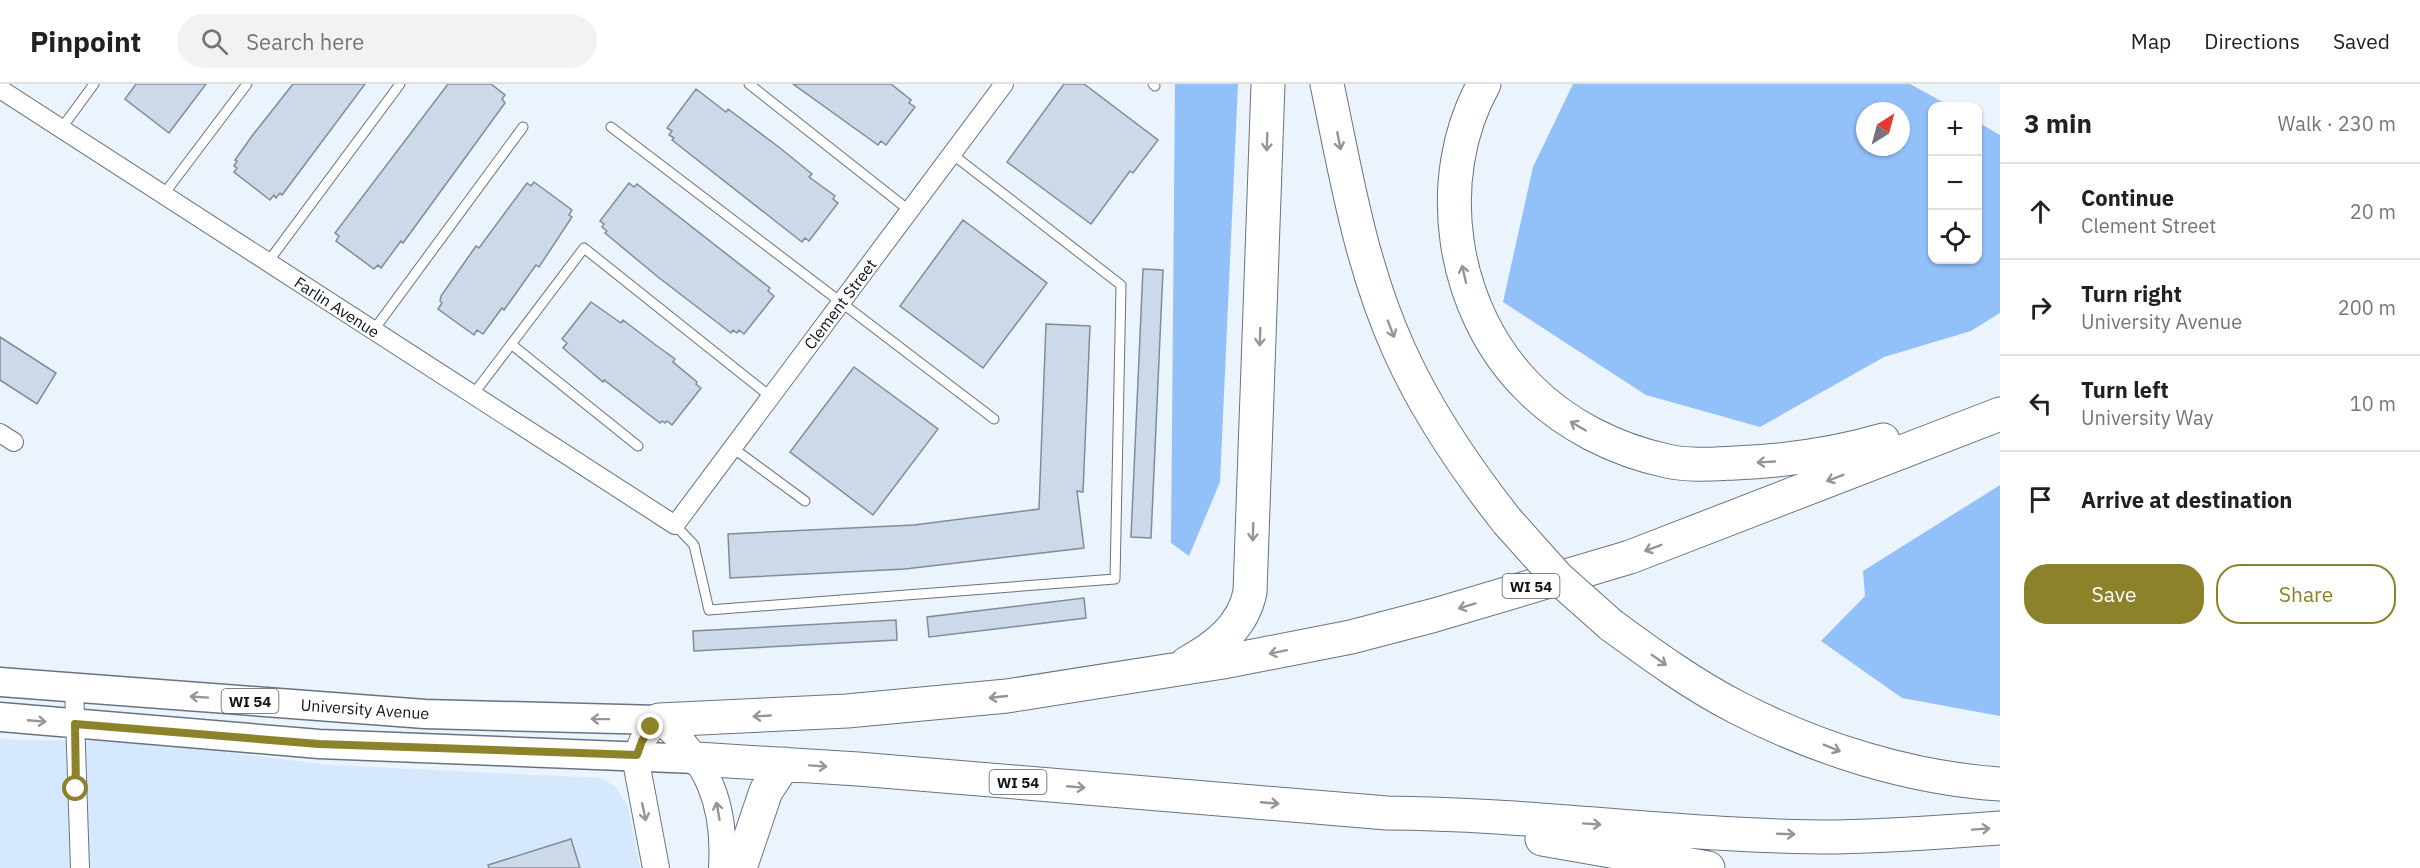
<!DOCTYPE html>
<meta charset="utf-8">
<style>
body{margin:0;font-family:"IBM Plex Sans",sans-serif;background:#f2f2f2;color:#202124}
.controls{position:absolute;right:18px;top:18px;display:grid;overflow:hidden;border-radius:12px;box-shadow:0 2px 4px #0004}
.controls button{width:54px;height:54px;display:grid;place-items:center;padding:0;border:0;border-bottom:2px solid #e0e0e0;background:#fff;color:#202124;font:30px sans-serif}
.compass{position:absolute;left:1856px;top:18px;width:54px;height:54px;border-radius:50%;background:#fff;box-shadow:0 2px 4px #0004;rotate:36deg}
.stop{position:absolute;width:18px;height:18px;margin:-14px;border:4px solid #8b8229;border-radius:50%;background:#fff}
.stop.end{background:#8b8229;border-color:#fff;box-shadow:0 2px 6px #0008}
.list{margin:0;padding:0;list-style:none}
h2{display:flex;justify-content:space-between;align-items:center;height:78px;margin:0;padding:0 24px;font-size:26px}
h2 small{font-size:20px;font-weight:400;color:#757577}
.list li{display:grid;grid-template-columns:39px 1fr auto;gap:18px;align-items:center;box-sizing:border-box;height:96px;padding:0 24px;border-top:2px solid #e0e0e0}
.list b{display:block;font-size:22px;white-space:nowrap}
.list p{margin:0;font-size:20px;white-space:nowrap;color:#757577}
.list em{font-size:20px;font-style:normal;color:#757577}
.actions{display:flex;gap:12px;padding:18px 24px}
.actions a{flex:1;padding:14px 0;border:2px solid #8b8229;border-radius:24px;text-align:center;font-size:21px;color:#8b8229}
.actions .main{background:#8b8229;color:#fff}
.icon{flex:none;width:33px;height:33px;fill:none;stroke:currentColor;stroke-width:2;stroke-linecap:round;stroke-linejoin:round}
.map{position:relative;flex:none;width:2000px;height:784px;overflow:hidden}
header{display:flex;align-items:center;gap:36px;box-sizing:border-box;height:84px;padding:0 30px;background:#fff;border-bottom:2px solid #e0e0e0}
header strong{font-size:28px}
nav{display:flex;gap:33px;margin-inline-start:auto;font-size:21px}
.search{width:420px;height:54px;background:#f2f2f2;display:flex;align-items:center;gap:15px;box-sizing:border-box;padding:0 21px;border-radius:33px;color:#757577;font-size:22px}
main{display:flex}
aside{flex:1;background:#fff}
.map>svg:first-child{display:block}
.built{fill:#d5e8fe}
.forest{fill:#92c1f9;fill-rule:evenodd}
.building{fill:#ccd9e9;stroke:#7f8c9b;stroke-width:1.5}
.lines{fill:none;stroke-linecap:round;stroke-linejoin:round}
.service-casing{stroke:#677382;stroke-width:11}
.minor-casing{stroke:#677382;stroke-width:20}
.secondary-casing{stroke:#677382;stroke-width:28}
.primary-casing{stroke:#677382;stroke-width:31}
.motorway-casing{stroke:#677382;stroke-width:35}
.service{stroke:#fff;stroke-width:9}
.minor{stroke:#fff;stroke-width:18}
.secondary{stroke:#fff;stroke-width:26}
.primary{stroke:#fff;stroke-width:28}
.motorway{stroke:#fff;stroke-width:33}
.motorway-bridge-casing{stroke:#677382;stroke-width:35;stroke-linecap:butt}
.motorway-bridge{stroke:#fff;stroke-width:33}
.oneway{stroke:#939598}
.route{stroke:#8b8229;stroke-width:8}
.labels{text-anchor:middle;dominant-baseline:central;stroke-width:5;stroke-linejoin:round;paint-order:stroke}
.shield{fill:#fff;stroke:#575a5e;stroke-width:1.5}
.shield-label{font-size:15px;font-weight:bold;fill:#0f1419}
.street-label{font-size:16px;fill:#0f1419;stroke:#fff}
</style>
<header>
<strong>Pinpoint</strong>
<div class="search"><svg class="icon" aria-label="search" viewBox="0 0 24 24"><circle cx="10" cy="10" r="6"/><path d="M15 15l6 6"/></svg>Search here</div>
<nav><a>Map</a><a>Directions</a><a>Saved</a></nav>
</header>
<main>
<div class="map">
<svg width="2000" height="784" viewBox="0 0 2000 784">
<rect width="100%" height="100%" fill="#ebf3fd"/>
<path class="built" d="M0,654L15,656L137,657L329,681L600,694L615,702L628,722L640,784H0Z"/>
<path class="forest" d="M1175,0H1238L1220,398L1189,472L1171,459Z
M1573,0H1910L1950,22H1932V176H1978V38L2000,51V229L1971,247L1884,273L1760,343L1646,311L1503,218L1533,83ZM1865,27H1901V63H1865Z
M2000,401V632L1902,614L1821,557L1865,512L1863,487Z"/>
<path class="building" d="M136,0H206L169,49L125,15Z
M293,0H365L282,111L280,109L276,114L274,111L270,116L234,88L237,84L234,82L237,77L235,76L252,52Z
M448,0H491L505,11L502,15L505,19L403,159L401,157L381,184L378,181L374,185L336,157L339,152L335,149Z
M793,0H891L911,16L909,19L915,23L886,61L881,57L878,61Z
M1064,0H1084L1158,56L1133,89L1130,87L1091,140L1007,78Z
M696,5L726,28L728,25L780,64L812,90L809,93L835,112L833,115L838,119L809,157L805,154L802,158L672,56L674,54L669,51L672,47L667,44Z
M534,98L572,126L569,131L572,133L539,183L536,181L504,226L502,224L483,250L477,246L474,251L438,225L442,219L440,217L441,212L476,162L479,164L527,99L531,102Z
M629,99L634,103L637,100L770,204L768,207L774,212L744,250L739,246L737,249L733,246L731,249L658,193L605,149L607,147L602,143L604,140L600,137Z
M963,136L1047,199L983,284L900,222Z
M1143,185L1163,186L1151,454L1131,453Z
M591,218L621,239L623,236L657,262L675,275L673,278L697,298L696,300L701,304L672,341L667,337L665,339L662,337L660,339L604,296L603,298L563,264L567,259L562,255Z
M1046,240L1090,242L1083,408L1077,407L1084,464L905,485L730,494L728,450L914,441L1039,425Z
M0,253L56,289L37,320L0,296Z
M854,283L938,345L873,431L790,368Z
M1084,514L1086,534L929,553L927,533Z
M896,536L897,556L694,567L693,547Z
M571,755L580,784H489L488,781Z"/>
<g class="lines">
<g class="service-casing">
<path id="service" d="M749,0L910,127
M1153,0L1155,2
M611,43L994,335
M61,45L94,0
M164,110L247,0
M268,178L400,0
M373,247L523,43
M511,260L638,362
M472,312L584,164L771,313
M733,364L805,417
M675,441L694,461L709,526L1115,495L1121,201L952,70"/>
</g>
<g class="minor-casing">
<path id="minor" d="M0,5L675,441L1004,0
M0,349L14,358
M74,603L80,784"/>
</g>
<g class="secondary-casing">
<path id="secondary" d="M656,784L637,683C637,663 644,650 659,636C708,676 726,720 722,784"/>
</g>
<g class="primary-casing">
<path id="primary" d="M0,598L425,630L659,636
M0,633L319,660L697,675"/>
</g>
<g class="motorway-casing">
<path id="motorway" d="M1327,0C1346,91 1361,183 1400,268C1428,330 1466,385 1507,437
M1484,0C1431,95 1451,226 1528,303C1565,341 1616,366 1667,377C1689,382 1713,380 1735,379C1786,377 1834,370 1883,356
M1611,541C1652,571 1693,601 1738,624C1818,665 1909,694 2000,700
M1187,579C1216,563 1243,543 1250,508L1268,0
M659,636L847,627L1007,612L1223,578L1351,553L1435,531L1630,473L2000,330
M697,675L858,685L1387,729C1537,730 1686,753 1836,753C1891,752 1946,748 2000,744
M1542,755L1708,784
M740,784L766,707L784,680"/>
</g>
<use href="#service" class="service"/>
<use href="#minor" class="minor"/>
<use href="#secondary" class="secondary"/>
<use href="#primary" class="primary"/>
<use href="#motorway" class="motorway"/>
<g class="motorway-bridge-casing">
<path id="motorway-bridge" d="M1507,437L1557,493L1611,541"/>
</g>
<use href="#motorway-bridge" class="motorway-bridge"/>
</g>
<defs><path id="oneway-shaft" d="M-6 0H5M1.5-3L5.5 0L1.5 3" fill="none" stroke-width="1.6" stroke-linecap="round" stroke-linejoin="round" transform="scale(1.5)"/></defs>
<g class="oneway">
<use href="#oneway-shaft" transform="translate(1339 57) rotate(79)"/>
<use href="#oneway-shaft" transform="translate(1267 58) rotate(92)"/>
<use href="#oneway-shaft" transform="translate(1464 190) rotate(-103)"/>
<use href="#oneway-shaft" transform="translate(1391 245) rotate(69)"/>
<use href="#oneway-shaft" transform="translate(1260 253) rotate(92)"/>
<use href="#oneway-shaft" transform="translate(1578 342) rotate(-150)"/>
<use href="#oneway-shaft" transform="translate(1766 378) rotate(177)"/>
<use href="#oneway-shaft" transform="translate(1835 394) rotate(159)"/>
<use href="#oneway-shaft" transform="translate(1253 448) rotate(92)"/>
<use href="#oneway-shaft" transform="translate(1653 464) rotate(159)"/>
<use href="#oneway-shaft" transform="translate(1467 522) rotate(163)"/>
<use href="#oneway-shaft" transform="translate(1278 568) rotate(168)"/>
<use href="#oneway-shaft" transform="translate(1659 576) rotate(35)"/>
<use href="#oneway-shaft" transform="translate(199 613) rotate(-176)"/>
<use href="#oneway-shaft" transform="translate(998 613) rotate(174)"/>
<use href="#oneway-shaft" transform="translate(762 632) rotate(177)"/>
<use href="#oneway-shaft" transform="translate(600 635) rotate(-179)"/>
<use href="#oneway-shaft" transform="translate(37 637) rotate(5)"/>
<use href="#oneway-shaft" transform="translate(1832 664) rotate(22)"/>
<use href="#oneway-shaft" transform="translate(818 682) rotate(4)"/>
<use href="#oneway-shaft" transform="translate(1076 703) rotate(5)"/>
<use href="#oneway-shaft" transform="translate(1270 719) rotate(5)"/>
<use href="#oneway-shaft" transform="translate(718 727) rotate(-100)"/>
<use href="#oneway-shaft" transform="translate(644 728) rotate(78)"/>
<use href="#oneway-shaft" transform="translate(1592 740) rotate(4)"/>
<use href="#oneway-shaft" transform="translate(1981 745) rotate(-4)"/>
<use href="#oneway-shaft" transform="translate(1786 750) rotate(2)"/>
</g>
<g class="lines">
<path class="route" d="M76,705L75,640L319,660L637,671L642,657L651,643"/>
</g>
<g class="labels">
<g class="shield">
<rect x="1502.5" y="490" width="57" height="24" rx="4.5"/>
<rect x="221.5" y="605" width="57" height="24" rx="4.5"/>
<rect x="989.5" y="686" width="57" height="24" rx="4.5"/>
</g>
<g class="shield-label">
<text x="1531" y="502">WI 54</text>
<text x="250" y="617">WI 54</text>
<text x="1018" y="698">WI 54</text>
</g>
<g class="street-label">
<text transform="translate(840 220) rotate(-53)">Clement Street</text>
<text transform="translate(337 223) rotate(33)">Farlin Avenue</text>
<text transform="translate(365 625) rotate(4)">University Avenue</text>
</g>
</g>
</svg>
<div class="controls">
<button>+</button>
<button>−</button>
<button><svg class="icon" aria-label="locate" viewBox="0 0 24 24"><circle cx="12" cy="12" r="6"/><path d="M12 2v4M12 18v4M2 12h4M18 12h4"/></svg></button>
</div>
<svg class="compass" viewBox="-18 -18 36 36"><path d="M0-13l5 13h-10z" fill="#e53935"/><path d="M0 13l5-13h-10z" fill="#757577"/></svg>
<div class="stop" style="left:76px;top:705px"></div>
<div class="stop end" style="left:651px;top:643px"></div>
</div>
<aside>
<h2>3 min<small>Walk · 230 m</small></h2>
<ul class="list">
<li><svg class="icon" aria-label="ahead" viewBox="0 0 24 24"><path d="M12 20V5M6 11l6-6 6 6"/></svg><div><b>Continue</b><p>Clement Street</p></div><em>20 m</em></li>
<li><svg class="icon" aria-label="right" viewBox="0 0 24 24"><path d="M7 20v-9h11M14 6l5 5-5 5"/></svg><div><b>Turn right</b><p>University Avenue</p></div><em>200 m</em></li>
<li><svg class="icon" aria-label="left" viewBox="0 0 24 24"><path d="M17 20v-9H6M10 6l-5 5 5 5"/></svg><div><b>Turn left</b><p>University Way</p></div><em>10 m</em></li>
<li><svg class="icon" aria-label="arrive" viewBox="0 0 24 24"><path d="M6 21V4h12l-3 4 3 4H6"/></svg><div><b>Arrive at destination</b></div></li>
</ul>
<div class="actions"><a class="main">Save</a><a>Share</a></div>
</aside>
</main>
